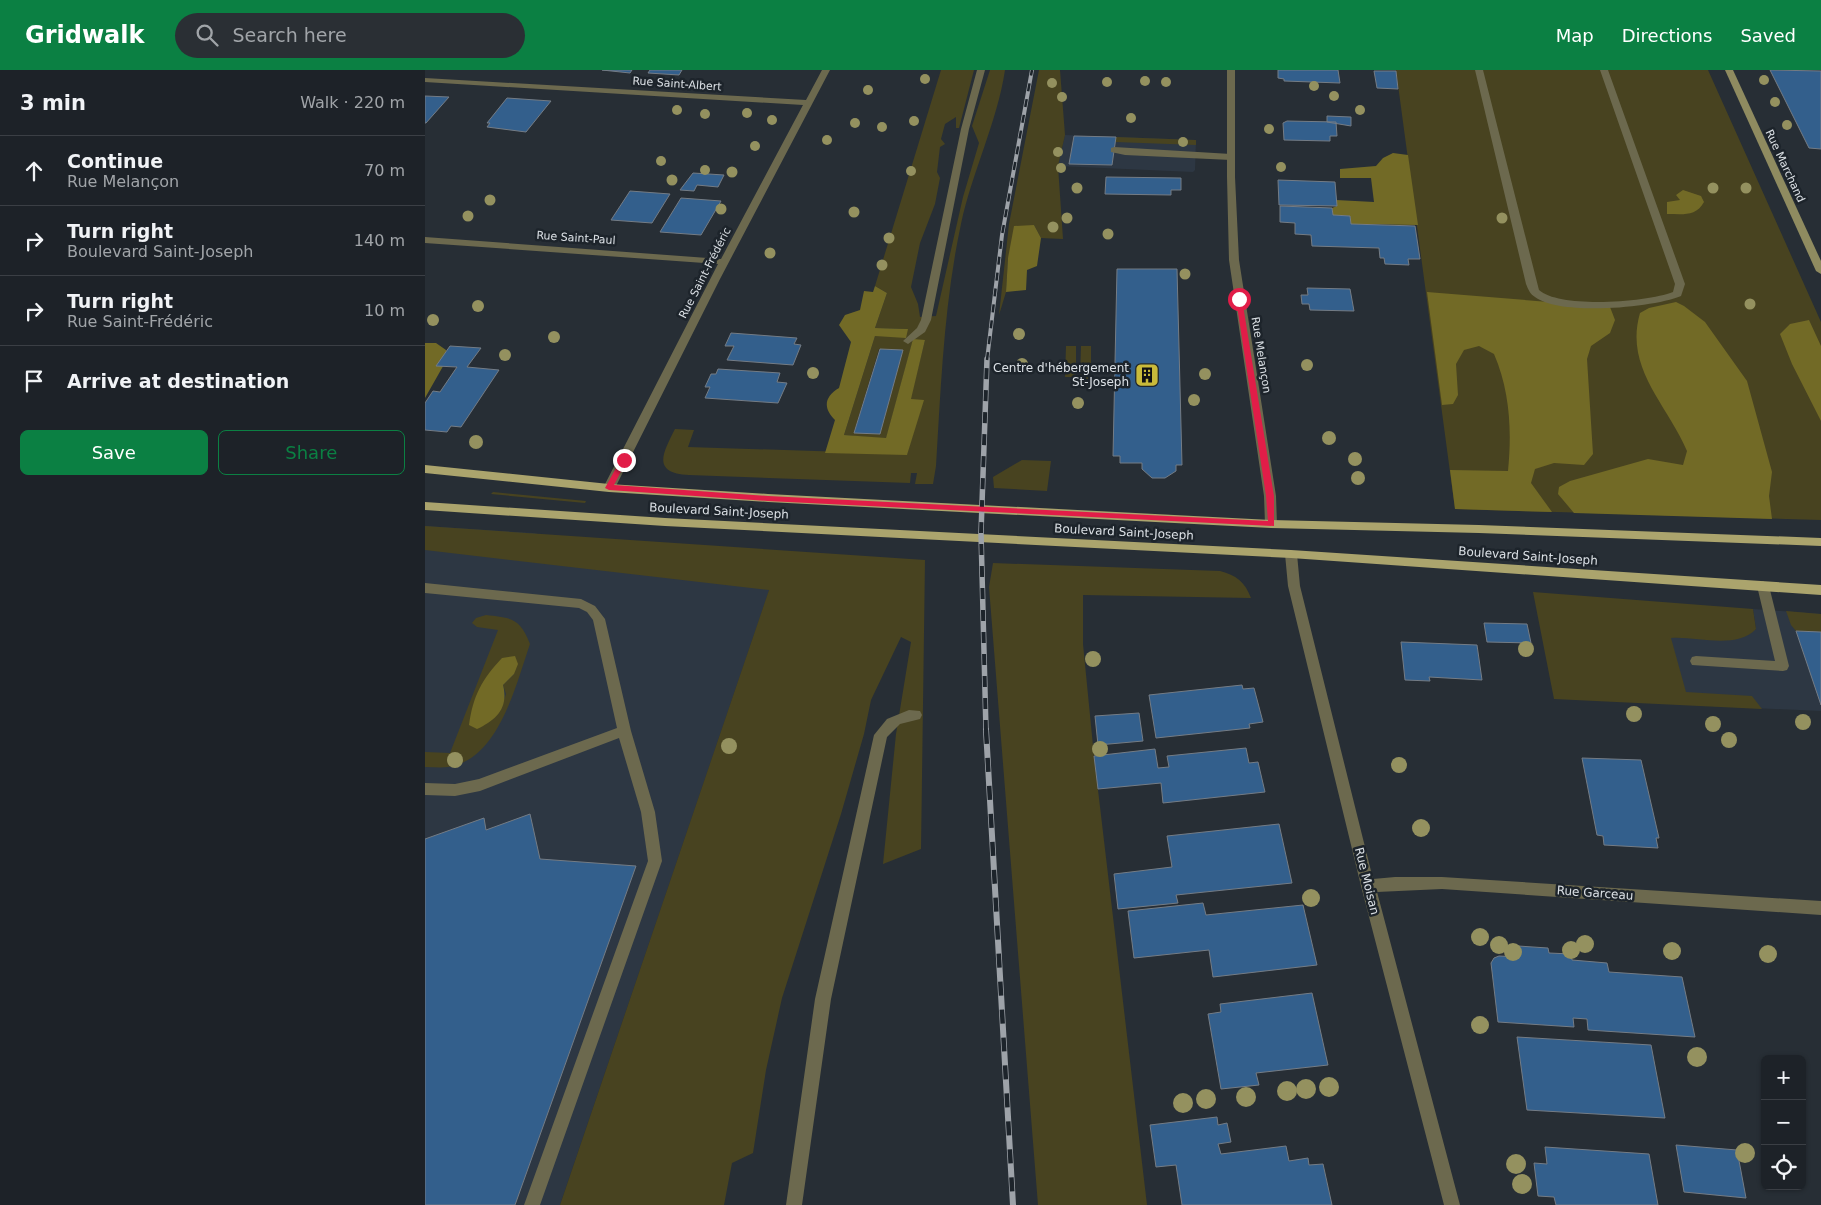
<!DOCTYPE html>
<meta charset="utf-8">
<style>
body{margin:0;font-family:"DejaVu Sans",sans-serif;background:#2a2f34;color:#f1f3f6}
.controls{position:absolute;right:15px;bottom:15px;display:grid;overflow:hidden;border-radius:8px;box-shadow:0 1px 4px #0004}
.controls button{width:45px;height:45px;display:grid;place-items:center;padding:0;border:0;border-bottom:1px solid #3b3f45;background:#1d2228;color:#f1f3f6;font:25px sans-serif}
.stop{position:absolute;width:15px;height:15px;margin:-11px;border:4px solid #e11d48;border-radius:50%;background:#fff}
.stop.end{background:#e11d48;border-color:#fff;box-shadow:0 1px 5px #0008}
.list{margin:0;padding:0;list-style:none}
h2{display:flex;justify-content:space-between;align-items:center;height:65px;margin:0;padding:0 20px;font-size:21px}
h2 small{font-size:16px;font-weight:400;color:#a0a4a8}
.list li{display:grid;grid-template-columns:32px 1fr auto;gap:15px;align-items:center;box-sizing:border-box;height:70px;padding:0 20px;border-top:1px solid #3b3f45}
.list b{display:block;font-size:19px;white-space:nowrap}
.list p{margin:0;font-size:16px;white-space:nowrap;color:#a0a4a8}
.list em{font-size:16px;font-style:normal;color:#a0a4a8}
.actions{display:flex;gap:10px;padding:15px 20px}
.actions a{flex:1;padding:11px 0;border:1px solid #0b8043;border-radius:8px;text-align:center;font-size:18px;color:#0b8043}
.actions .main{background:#0b8043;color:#fff}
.icon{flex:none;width:28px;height:28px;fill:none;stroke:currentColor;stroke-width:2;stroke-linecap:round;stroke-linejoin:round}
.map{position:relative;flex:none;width:1396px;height:1135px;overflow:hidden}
header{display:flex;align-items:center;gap:30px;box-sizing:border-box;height:70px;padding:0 25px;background:#0b8043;color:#fff}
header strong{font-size:24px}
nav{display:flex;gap:28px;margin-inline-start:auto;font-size:18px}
.search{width:350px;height:45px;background:#2a2f34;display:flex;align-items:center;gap:12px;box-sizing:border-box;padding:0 18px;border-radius:28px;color:#a0a4a8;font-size:19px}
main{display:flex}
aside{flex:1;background:#1d2228}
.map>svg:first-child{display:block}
.built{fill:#2d3743}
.green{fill:#484320;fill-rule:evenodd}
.forest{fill:#726a26}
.building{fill:#335f8c;stroke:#747c85}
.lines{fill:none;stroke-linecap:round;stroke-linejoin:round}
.lane{fill:#6c694e;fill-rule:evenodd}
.street{fill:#6c694e;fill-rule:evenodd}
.secondary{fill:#8f8b60;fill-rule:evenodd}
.primary{fill:#aba46d;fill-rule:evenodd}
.rail-far2-casing{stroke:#9ea3a9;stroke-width:4}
.rail-far1-casing{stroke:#9ea3a9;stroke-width:5.5}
.rail-casing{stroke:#9ea3a9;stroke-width:6}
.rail-far2{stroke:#1d242b;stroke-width:2.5;stroke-dasharray:8;stroke-linecap:butt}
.rail-far1{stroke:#1d242b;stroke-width:4;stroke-dasharray:11;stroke-linecap:butt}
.rail{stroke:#1d242b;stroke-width:4.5;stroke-dasharray:14;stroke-linecap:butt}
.tree{fill:#94915f}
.route{fill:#e11d48}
.labels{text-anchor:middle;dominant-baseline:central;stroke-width:5;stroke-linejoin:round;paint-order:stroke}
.far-street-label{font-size:11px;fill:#dbe0e5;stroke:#1d242b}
.poi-label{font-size:12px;fill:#dbe0e5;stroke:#1d242b;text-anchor:end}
.street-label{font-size:12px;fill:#dbe0e5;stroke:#1d242b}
</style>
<header>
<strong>Gridwalk</strong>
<div class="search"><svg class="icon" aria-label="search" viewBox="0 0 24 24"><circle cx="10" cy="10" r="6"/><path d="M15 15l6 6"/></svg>Search here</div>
<nav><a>Map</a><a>Directions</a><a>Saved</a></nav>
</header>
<main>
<aside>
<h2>3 min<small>Walk · 220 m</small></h2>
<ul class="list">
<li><svg class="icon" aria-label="ahead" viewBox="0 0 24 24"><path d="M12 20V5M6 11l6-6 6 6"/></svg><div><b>Continue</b><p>Rue Melançon</p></div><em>70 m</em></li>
<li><svg class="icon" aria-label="right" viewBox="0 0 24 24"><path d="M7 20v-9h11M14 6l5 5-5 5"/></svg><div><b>Turn right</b><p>Boulevard Saint-Joseph</p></div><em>140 m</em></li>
<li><svg class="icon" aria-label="right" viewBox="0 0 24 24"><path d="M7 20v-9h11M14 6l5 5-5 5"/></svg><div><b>Turn right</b><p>Rue Saint-Frédéric</p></div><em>10 m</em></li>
<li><svg class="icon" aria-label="arrive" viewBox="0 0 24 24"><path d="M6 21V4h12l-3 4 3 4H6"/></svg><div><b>Arrive at destination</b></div></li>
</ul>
<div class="actions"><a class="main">Save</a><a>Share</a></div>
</aside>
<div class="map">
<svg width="1396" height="1135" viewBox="0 0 1396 1135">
<rect width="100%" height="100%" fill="#272e35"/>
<path class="built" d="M640,65L771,70L770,100L768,102L633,96Z
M0,456L108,463L348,509L135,1135H0Z
M1328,539L1396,544V641L1264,635L1245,567L1304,570L1331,559Z"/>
<path class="green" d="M516,0H549L534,58H531V47L520,54L516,69L520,74L515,77L512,102L515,108L510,134L495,173L486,217L493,234L495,247L511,246L538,127L554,73L547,56L565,0H580C572,53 547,102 536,154C519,233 516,315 511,396L508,414H490L492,403H486L485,413L264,405C226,403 238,383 250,359L269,360L263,377L482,384L498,330H485L500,270H488L461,369L419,365L450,266L483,259L450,258L462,223L450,216ZM454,279L478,280L455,364L429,362Z
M614,0H635L640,65L633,96L638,169L616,168L609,155L583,188L581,222L574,245L584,154Z
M971,0H1283L1396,252V450L1030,439Z
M691,67L771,70V75L690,72Z
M641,276H651V307H640Z
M656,276H666V309H655Z
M597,390L626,391L622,421L569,418L568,407Z
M68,422L161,431L160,433L66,424Z
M0,456L500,490L496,779L458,794L471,664L486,572L476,567L446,630L439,664L416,744L357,928L341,1000L328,1083L307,1093L299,1135H135L344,520L0,480Z
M568,493L795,501C811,505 820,512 826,528L658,525V574L669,686L722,1135H613L564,517Z
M1108,522L1328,539L1331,559C1311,580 1272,566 1246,568L1261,622L1327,626L1337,639L1129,629Z
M1361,541L1396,544V562L1371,561L1366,555Z
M61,545C87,548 95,548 105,574C91,614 74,690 23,697C16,698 8,697 0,697V682L25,683L73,560L52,557L47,553L51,548ZM77,588L89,604L78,615L81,624L75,641Z"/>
<path class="forest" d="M968,83L983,85L993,155L926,154L925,146L908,145L907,138L912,136L911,130L949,132L946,108H915V99L951,96L958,88Z
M1258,120L1276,126L1279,132C1271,147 1257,144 1242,144V132L1255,130L1251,125Z
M609,155L616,168L612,196L602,200L601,220L581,222L583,188L589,156Z
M450,216L462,223L450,258L483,259L481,268L450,266L419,365L461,368L488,269L500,270L486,329L499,330L482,385L400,383L410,350C398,338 399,327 414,318L426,272L414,255L420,245L435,240L439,221L448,222Z
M1002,222L1185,237L1190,250L1185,263L1166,276L1162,289L1168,384L1159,395L1129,393L1110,399L1106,413L1127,442L1030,439L1025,400L1083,401C1087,361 1085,321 1069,284L1054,276L1039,280L1031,294L1033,325L1028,334L1017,335Z
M1251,232L1259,236L1280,252L1322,311L1347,402L1344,426L1347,449L1149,443L1133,424L1134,417L1145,411L1223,389L1258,395L1262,381C1242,334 1199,298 1215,243L1224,238Z
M1384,250L1396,276V351L1367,294L1355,264L1365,254Z
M0,273H11L21,280V291L0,328Z
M90,586L93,594L89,604L78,615C84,638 71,650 52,659L44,655C48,626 57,609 77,588Z"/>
<path class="building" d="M177,0H207L205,3Z
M225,0H257L254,5L223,3Z
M853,0H913L915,13L859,11V9L853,8Z
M1345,0L1396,1V79L1384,78Z
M949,1H971L973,19L952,18Z
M0,26L24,27L1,53H0Z
M82,28L111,30L126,31L101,62L62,57L65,53H62Z
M902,46L926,47V56L902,52Z
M862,51L911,52L912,66H905V71L859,70L858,53Z
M649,66L691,67L687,95L644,94Z
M268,103L299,105L293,117L272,115L269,121L255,120Z
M681,107L756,108V120H746V125L680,124Z
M853,110L910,112L912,136L854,135Z
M205,121L245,124L227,153L186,150Z
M256,128L296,131L276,165L235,162Z
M855,136L907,138L908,145L925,146L926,154L990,156L995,189H983L984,195L960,194L959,188H955L954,178L887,176L886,165L870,164V153L855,152Z
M692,199H752L757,395H751V401L740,408H727L717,399V393H695V386H688Z
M882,218L925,219L929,241L885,240L884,234H877L876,225H883Z
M306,263L372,268L369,274L376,275L368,295L302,290L309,276H300Z
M25,276L56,278L42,297L74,300L36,357L26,356L22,362L0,360V333L8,321L15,322L32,297L11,296Z
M455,279L478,280L455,364L429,363Z
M293,299L355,303L352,312L362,313L353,333L280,328L285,317H280L286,304H291Z
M1059,553L1102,554L1106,573L1062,572Z
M1371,561L1396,562V635Z
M976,572L1052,575L1057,610L1004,607L1005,611L980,610Z
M817,615L818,619L829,618L838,652L824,654L825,658L731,668L724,625Z
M714,643L718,671L673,675L670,646Z
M821,678L824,693L833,692L840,722L738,733L736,713L673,719L669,686L730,679L733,698L744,697L742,686Z
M1157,688L1216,690L1234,768H1231L1233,778L1179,775L1178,766L1172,765Z
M105,744L115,789L211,796L90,1135H0V769L59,748L61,760Z
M854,754L867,813L751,825L753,833L693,839L689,804L747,797L742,766Z
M778,833L781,845L878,835L892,895L788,907L784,880L709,888L703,841Z
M1093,876L1123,878L1124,883L1146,884L1147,890L1182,893L1184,902L1257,907L1270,967L1163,960L1162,949L1148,948L1149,957L1073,952L1066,893L1069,888L1074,886L1095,887Z
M887,923L903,995L831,1003L834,1015L796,1019L783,944L796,942L795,934Z
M1092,967L1226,975L1240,1048L1102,1040Z
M792,1047L793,1055L802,1053L806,1072L793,1074L796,1084L861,1076L864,1091L883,1088L884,1095L898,1094L907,1135H757L751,1095L731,1097L725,1055Z
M1251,1075L1312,1080L1321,1128L1259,1122Z
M1120,1077L1224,1084L1233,1135H1131L1129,1127L1113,1126L1109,1093L1122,1094Z"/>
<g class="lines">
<path class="lane" d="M552,0H560L544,59L506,250L500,262L483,274L478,271L492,258L496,250L536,59Z
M1050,0H1058L1114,220C1135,239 1223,232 1248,222L1250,214L1175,0H1183L1260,214L1256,226C1227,238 1135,246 1110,227C1105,224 1103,219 1101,214Z
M689,77L806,84L810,87L806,90L700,85L686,82V78Z
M1338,511L1344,516L1364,596L1362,600L1358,601L1267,595L1265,591L1267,587L1271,586L1350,591L1332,516Z
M0,513L156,529L170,536L180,549L206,661L230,742L237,791L115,1135H99L223,791L216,742L194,668L55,721L30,726L0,725V713L30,714L54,709L192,658L168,550L162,542L154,538L0,523Z
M484,640L495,641L497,645L495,649L475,654L462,667L406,929L377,1135H361L390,929L449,665L462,649Z"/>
<path class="street" d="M397,0H405L295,209L190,418L188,421H180L178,418L293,194L0,173V167L296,189L378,35L0,12V8L381,30Z
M802,0H810V107L814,190L851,426L852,454L846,458L840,454L839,426L804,190L802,107Z
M866,480L872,484L875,516L948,809L970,807H1017L1396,831V845L1017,819L952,822L1035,1135H1019L936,816L863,516L860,484Z"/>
<path class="secondary" d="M1300,0H1308L1396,191V204L1391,201Z"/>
<path class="primary" d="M0,395L184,414L343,424L846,450L1054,455L1396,468V476L1054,463L846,458L343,432L184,422L0,403Z
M0,432L240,448L866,480L1396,515V525L866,488L240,456L0,440Z"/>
<g class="rail-far2-casing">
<path id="rail-far2" d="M562,290L577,165L607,0"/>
</g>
<g class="rail-far1-casing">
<path id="rail-far1" d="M561,661L556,463L562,289"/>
</g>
<g class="rail-casing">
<path id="rail" d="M561,660L588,1135"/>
</g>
<use href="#rail-far2" class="rail-far2"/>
<use href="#rail-far1" class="rail-far1"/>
<use href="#rail" class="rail"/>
</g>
<g class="tree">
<circle cx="500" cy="9" r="5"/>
<circle cx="1339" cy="10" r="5"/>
<circle cx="720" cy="11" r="5"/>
<circle cx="682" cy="12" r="5"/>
<circle cx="741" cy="12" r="5"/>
<circle cx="627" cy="13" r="5"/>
<circle cx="889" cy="16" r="5"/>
<circle cx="443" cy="20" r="5"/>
<circle cx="909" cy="26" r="5"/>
<circle cx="637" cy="27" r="5"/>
<circle cx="1350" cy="32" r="5"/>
<circle cx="252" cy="40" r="5"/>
<circle cx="935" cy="40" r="5"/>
<circle cx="322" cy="43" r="5"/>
<circle cx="280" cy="44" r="5"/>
<circle cx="706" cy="48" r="5"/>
<circle cx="347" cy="50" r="5"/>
<circle cx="489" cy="51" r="5"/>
<circle cx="430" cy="53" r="5"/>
<circle cx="1362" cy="55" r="5"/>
<circle cx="457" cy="57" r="5"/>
<circle cx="844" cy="59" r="5"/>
<circle cx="402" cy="70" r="5"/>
<circle cx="758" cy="72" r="5"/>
<circle cx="330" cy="76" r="5"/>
<circle cx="633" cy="82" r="5"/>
<circle cx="236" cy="91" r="5"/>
<circle cx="856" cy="97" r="5"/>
<circle cx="636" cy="98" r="5"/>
<circle cx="280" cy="100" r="5"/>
<circle cx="486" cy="101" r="5"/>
<circle cx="307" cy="102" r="5.5"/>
<circle cx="247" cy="110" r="5.5"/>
<circle cx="652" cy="118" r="5.5"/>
<circle cx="1288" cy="118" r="5.5"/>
<circle cx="1321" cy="118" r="5.5"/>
<circle cx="65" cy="130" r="5.5"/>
<circle cx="296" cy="139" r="5.5"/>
<circle cx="429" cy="142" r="5.5"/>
<circle cx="43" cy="146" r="5.5"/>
<circle cx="642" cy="148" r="5.5"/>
<circle cx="1077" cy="148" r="5.5"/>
<circle cx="628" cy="157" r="5.5"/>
<circle cx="683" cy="164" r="5.5"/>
<circle cx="464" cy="168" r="5.5"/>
<circle cx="345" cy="183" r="5.5"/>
<circle cx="457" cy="195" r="5.5"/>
<circle cx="760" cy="204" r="5.5"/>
<circle cx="1325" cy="234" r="5.5"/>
<circle cx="53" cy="236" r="6"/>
<circle cx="8" cy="250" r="6"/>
<circle cx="594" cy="264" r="6"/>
<circle cx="129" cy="267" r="6"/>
<circle cx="80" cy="285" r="6"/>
<circle cx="597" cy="294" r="6"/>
<circle cx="882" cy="295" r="6"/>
<circle cx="388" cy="303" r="6"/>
<circle cx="780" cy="304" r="6"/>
<circle cx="769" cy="330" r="6"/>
<circle cx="653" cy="333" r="6"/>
<circle cx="904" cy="368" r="7"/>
<circle cx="51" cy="372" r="7"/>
<circle cx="930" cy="389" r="7"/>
<circle cx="933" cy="408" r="7"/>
<circle cx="1101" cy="579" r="8"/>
<circle cx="668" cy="589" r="8"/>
<circle cx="1209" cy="644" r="8"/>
<circle cx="1378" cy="652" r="8"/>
<circle cx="1288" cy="654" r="8"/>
<circle cx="1304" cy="670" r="8"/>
<circle cx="304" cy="676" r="8"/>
<circle cx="675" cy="679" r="8"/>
<circle cx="30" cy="690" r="8"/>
<circle cx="974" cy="695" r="8"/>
<circle cx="996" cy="758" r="9"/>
<circle cx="886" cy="828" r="9"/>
<circle cx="1055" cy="867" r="9"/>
<circle cx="1160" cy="874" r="9"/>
<circle cx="1074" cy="875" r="9"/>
<circle cx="1146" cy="880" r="9"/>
<circle cx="1247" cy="881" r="9"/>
<circle cx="1088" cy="882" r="9"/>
<circle cx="1343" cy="884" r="9"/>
<circle cx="1055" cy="955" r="9"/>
<circle cx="1272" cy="987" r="10"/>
<circle cx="904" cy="1017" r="10"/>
<circle cx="881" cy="1019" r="10"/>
<circle cx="862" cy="1021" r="10"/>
<circle cx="821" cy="1027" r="10"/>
<circle cx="781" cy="1029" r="10"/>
<circle cx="758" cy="1033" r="10"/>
<circle cx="1320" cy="1083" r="10"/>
<circle cx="1091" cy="1094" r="10"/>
<circle cx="1097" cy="1114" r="10"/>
</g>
<path class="route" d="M814,227L817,229L849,426V456L343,431L184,420L180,418L196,389L199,388L202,390L189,415L343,426L843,451L841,426L811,229Z"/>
<defs>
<g id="building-square" transform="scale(1.25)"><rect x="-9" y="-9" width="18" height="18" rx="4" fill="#c9ba3a" stroke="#1d242b"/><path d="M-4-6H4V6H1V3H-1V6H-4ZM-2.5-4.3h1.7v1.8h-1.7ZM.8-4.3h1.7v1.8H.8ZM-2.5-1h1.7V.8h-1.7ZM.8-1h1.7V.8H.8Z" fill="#111"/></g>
</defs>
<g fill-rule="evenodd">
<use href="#building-square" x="722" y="305"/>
</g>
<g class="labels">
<g class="far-street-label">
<text transform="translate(252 14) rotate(4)">Rue Saint-Albert</text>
<text transform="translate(1360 96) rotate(65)">Rue Marchand</text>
<text transform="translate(151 168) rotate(4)">Rue Saint-Paul</text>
<text transform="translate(280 203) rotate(-63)">Rue Saint-Frédéric</text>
<text transform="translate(836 285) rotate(81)">Rue Melançon</text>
</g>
<g class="poi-label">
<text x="704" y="298">Centre d'hébergement<tspan x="704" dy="14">St-Joseph</tspan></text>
</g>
<g class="street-label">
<text transform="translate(294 441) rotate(3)">Boulevard Saint-Joseph</text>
<text transform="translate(699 462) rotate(3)">Boulevard Saint-Joseph</text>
<text transform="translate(1103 486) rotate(4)">Boulevard Saint-Joseph</text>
<text transform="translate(942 811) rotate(76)">Rue Moisan</text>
<text transform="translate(1170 823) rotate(4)">Rue Garceau</text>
</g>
</g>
</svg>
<div class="controls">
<button>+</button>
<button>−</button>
<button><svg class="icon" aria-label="locate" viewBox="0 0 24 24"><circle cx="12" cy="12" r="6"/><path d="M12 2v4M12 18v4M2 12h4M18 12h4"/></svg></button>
</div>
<div class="stop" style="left:814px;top:229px"></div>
<div class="stop end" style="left:199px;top:390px"></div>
</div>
</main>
